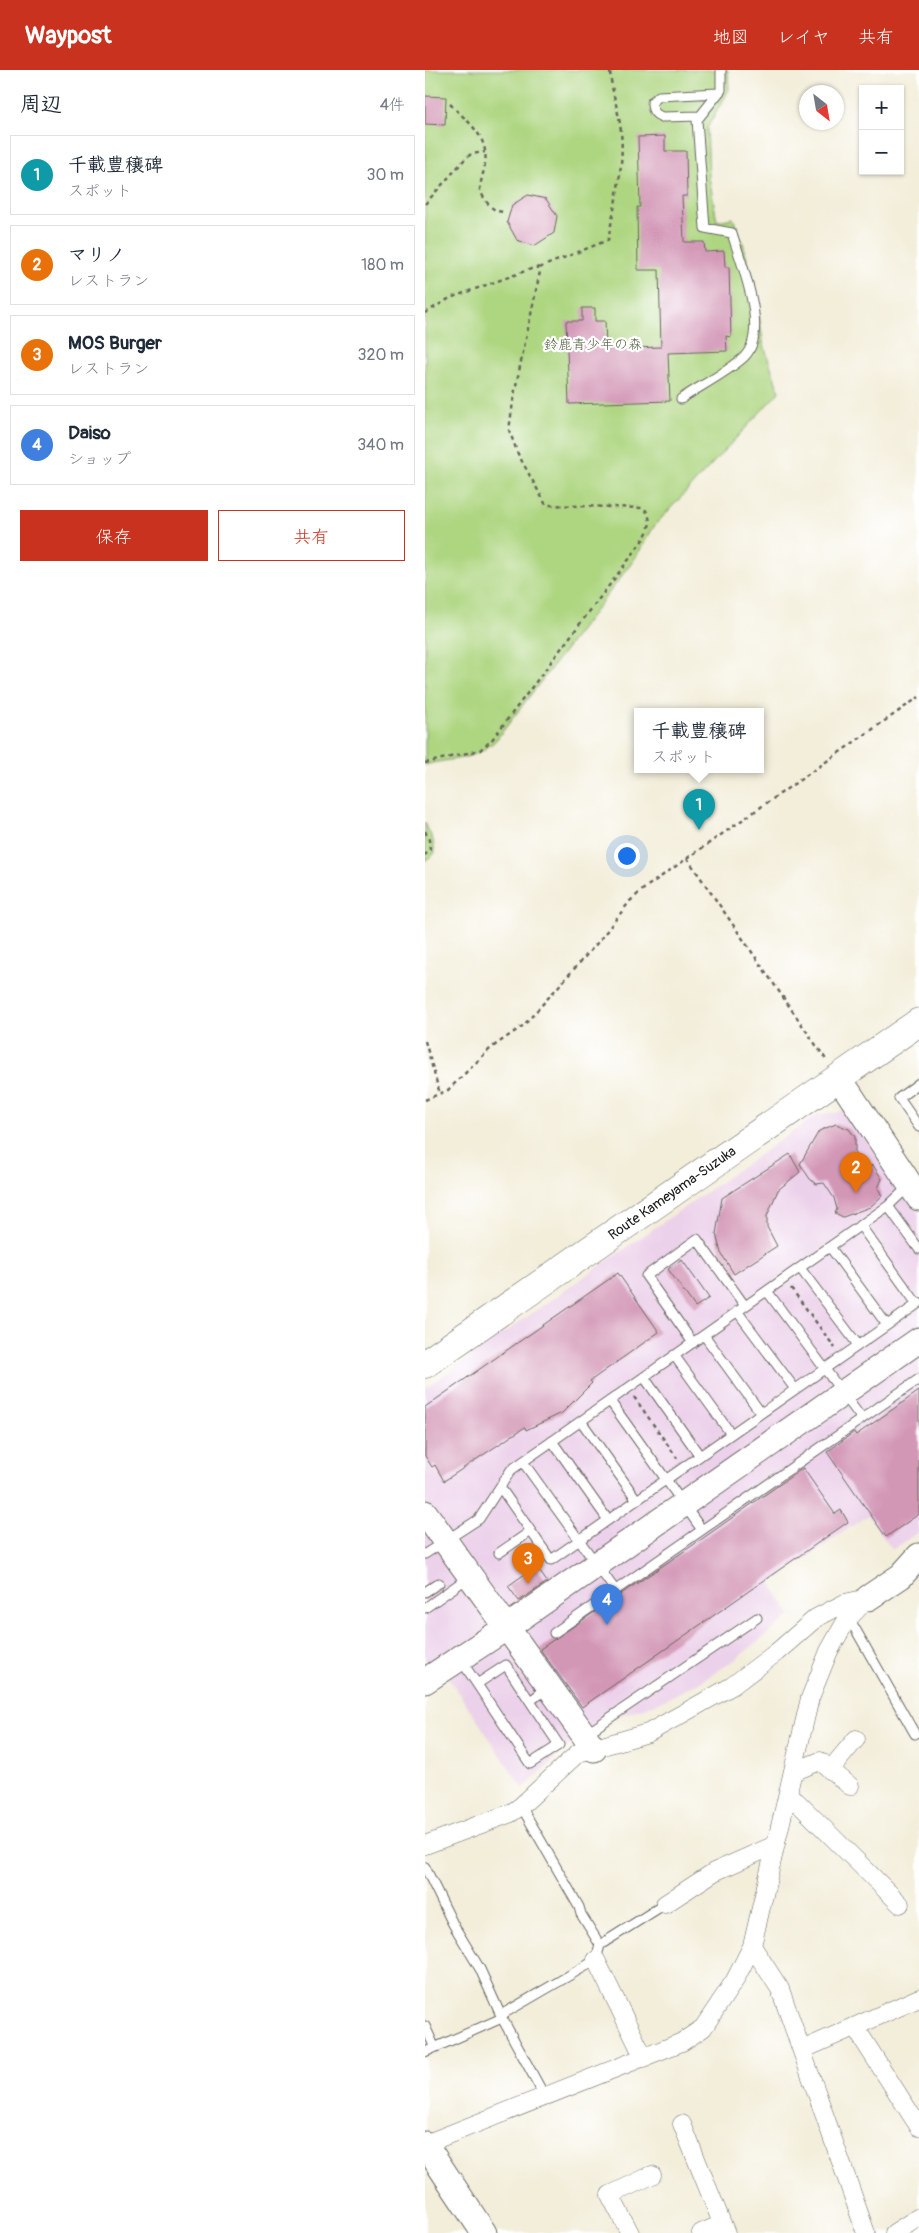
<!DOCTYPE html>
<html lang="ja">
<meta charset="utf-8">
<style>
body{margin:0;font-family:Pangolin,"Klee One",sans-serif;background:#f2f2f3;color:#1f2937}
.controls{position:absolute;right:15px;top:15px;display:grid;overflow:hidden;border-radius:0px;box-shadow:0 1px 4px #0004}
.controls button{width:45px;height:45px;display:grid;place-items:center;padding:0;border:0;border-bottom:1px solid #e0e1e3;background:#fff;color:#1f2937;font:25px sans-serif}
.compass{position:absolute;left:374px;top:15px;width:45px;height:45px;border-radius:50%;background:#fff;box-shadow:0 1px 4px #0004;rotate:149deg}
.you{position:absolute;left:201px;top:785px;width:18px;height:18px;margin:-12px;border:4px solid #fff;border-radius:50%;background:#1a73e8;box-shadow:0 0 0 8px #1a73e833}
.badge{display:grid;place-items:center;width:32px;height:32px;border-radius:50%;background:#c8321e;color:#fff;font-size:16px;font-weight:700}
.pin{position:absolute;translate:-50% -41px;filter:drop-shadow(0 1px 2px #0008)}
.pin::after{content:'';position:absolute;top:26px;width:18px;height:15px;background:inherit;clip-path:polygon(0 0,100% 0,50% 100%)}
.popup{position:absolute;left:209px;top:638px;width:130px;height:65px;box-sizing:border-box;display:grid;place-content:center;border-radius:0px;background:#fff;filter:drop-shadow(0 1px 4px #0005);font-size:16px;white-space:nowrap;color:#747a83}
.popup b{font-size:19px;color:#1f2937}
.popup::after{content:'';position:absolute;left:50%;top:100%;margin-left:-10px;border:10px solid transparent;border-top-color:#fff}
.list{margin:0;padding:0;list-style:none}
h2{display:flex;justify-content:space-between;align-items:center;height:65px;margin:0;padding:0 20px;font-size:21px}
h2 small{font-size:16px;font-weight:400;color:#747a83}
.list li{display:grid;grid-template-columns:32px 1fr auto;gap:15px;align-items:center;box-sizing:border-box;height:80px;margin:0 10px 10px;padding:0 10px;border:1px solid #e0e1e3;border-radius:0px}
.list b{display:block;font-size:19px;white-space:nowrap}
.list p{margin:0;font-size:16px;white-space:nowrap;color:#747a83}
.list em{font-size:16px;font-style:normal;color:#747a83}
.actions{display:flex;gap:10px;padding:15px 20px}
.actions a{flex:1;padding:11px 0;border:1px solid #c8321e;border-radius:0px;text-align:center;font-size:18px;color:#c8321e}
.actions .main{background:#c8321e;color:#fff}
.map{position:relative;flex:none;width:494px;height:2163px;overflow:hidden}
header{display:flex;align-items:center;gap:30px;box-sizing:border-box;height:70px;padding:0 25px;background:#c8321e;color:#fff}
header strong{font-size:24px}
nav{display:flex;gap:28px;margin-inline-start:auto;font-size:18px}
main{display:flex}
aside{flex:1;background:#fff}
.map>svg:first-child{display:block}
.built{fill:#ecd1ea}
.green{fill:#aed681;stroke:#65794e}
.building{fill:#d397b6}
.lines{fill:none;stroke-linecap:round;stroke-linejoin:round}
.lane-casing{stroke:#67665e;stroke-width:11}
.street-casing{stroke:#67665e;stroke-width:19}
.secondary-casing{stroke:#67665e;stroke-width:27}
.primary-casing{stroke:#67665e;stroke-width:29}
.path{stroke:#67665e;stroke-width:2.5;stroke-dasharray:4 4;stroke-linecap:butt}
.lane{stroke:#fff;stroke-width:9}
.street{stroke:#fff;stroke-width:18}
.secondary{stroke:#fff;stroke-width:25}
.primary{stroke:#fff;stroke-width:28}
.labels{text-anchor:middle;dominant-baseline:central;stroke-width:4.5;stroke-linejoin:round;paint-order:stroke}
.park-label{font-size:14px;fill:#4f5d3f;stroke:#fff}
.street-label{font-size:14px;fill:#1c1c1c;stroke:#fff}
</style>
<header>
<strong>Waypost</strong>
<nav><a>地図</a><a>レイヤ</a><a>共有</a></nav>
</header>
<main>
<aside>
<h2>周辺<small>4件</small></h2>
<ul class="list">
<li><span class="badge" style="background:#0f9aa8">1</span><div><b>千載豊穣碑</b><p>スポット</p></div><em>30 m</em></li>
<li><span class="badge" style="background:#e8710a">2</span><div><b>マリノ</b><p>レストラン</p></div><em>180 m</em></li>
<li><span class="badge" style="background:#e8710a">3</span><div><b>MOS Burger</b><p>レストラン</p></div><em>320 m</em></li>
<li><span class="badge" style="background:#3f7fe0">4</span><div><b>Daiso</b><p>ショップ</p></div><em>340 m</em></li>
</ul>
<div class="actions"><a class="main">保存</a><a>共有</a></div>
</aside>
<div class="map">
<svg width="494" height="2163" viewBox="0 0 494 2163">
<rect width="100%" height="100%" fill="#fff"/>
<filter id="ink" filterUnits="userSpaceOnUse"><feTurbulence type="fractalNoise" baseFrequency=".02" numOctaves="2"/><feDisplacementMap in="SourceGraphic" scale="10" xChannelSelector="R" yChannelSelector="G"/><feConvolveMatrix kernelMatrix="1 2 1 2 8 2 1 2 1" color-interpolation-filters="sRGB"/></filter>
<filter id="wash" filterUnits="userSpaceOnUse"><feTurbulence type="fractalNoise" baseFrequency=".0096" numOctaves="4" result="noise"/><feDisplacementMap in="SourceGraphic" scale="20" xChannelSelector="R" yChannelSelector="G"/><feGaussianBlur stdDeviation="1.12" result="paint"/><feColorMatrix in="noise" values="0 0 0 0 0 0 0 0 0 0 0 0 0 0 0 0 0 1.4 0 .05"/><feComposite in="paint" operator="in"/></filter>
<g filter="url(#wash)">
<rect width="100%" height="100%" fill="#f3eeda"/>
<path class="built" d="M419,1039L494,1144V1462L467,1480L443,1445L345,1513L366,1545L311,1589L277,1611L231,1634L173,1652L156,1665L98,1718L10,1588L0,1594V1318L393,1044L411,1043Z"/>
<path class="green" d="M0,0H303L304,20L282,58L284,107L292,151L308,148L318,173L332,229L338,272L354,322L230,455L209,490L71,670C49,692 28,687 0,695Z
M0,753L8,770L10,783L0,791Z"/>
<g id="blocks">
<path class="building" d="M0,26L21,27L20,55L0,54Z
M240,66V81H261L262,126H257L259,172H279L280,182L299,181L300,197H304L306,267L301,266L302,281L243,283L245,331L144,334L141,251H157V238H170V251H180L181,279L236,277L234,200H213L212,137H215L213,67Z
M103,125L121,129L132,146L129,163L109,176L92,170L82,152L87,135Z
M411,1054L424,1059L430,1067V1098L448,1095L457,1109L453,1118L457,1126L445,1137L418,1147L410,1143L412,1139L409,1128L399,1113L391,1114L385,1109L375,1094L394,1061Z
M365,1084L375,1102L353,1120L342,1146V1157L352,1176L309,1204L296,1183L291,1164L297,1128Z
M257,1190L284,1228L270,1237L243,1199Z
M193,1203L234,1262L165,1311L167,1313L137,1343L101,1360L100,1357L19,1411L10,1395L7,1397L0,1386V1337Z
M494,1321V1444L461,1467L402,1382L429,1362L431,1365Z
M378,1398L410,1444L416,1440L423,1452L157,1637L115,1579L274,1471Z
M111,1496L122,1512L94,1531L83,1516Z"/>
</g>
</g>
<g filter="url(#ink)">
<use href="#blocks" fill-opacity="0" stroke="#67665e" stroke-width="1"/>
<g class="lines">
<g class="lane-casing">
<path id="lane" d="M275,46L237,47C229,44 227,40 227,32L234,26L293,23
M256,329C275,316 301,303 318,288C346,263 316,194 307,163L280,158L272,50L296,20V0
M494,1013L474,1028L494,1057
M463,1136L494,1179
M435,1155L492,1234
M405,1177L462,1255
M375,1198L433,1275
M342,1221L437,1349
M312,1241L370,1319
M279,1265L336,1343
M268,1273L221,1206L272,1169L320,1236
M249,1285L306,1364
M219,1307L275,1386
M185,1331L277,1460
M156,1351L212,1430
M127,1371L183,1450
M98,1392L190,1520
M75,1417L126,1490L494,1233
M74,1483L106,1461
M0,1484L54,1449L86,1400L463,1136L484,1116
M0,1522L14,1513
M0,1538L44,1507
M424,1548L490,1664
M129,1563L494,1309
M36,1590L105,1694L134,1675L81,1595L52,1614
M105,1631L124,1617
M161,1664L332,1548
M96,1736L154,1837L156,1844L175,1875
M0,1797L28,1854L55,1899L77,1948L120,2027
M76,1945L171,1890L175,1875L240,1834
M0,1956L9,1976
M0,1982L77,1948"/>
</g>
<g class="street-casing">
<path id="street" d="M405,1700L431,1669
M368,1702L395,1691L425,1716
M363,1723L475,1834
M0,1775L86,1743L96,1736L153,1683L223,1663L307,1616L352,1582L391,1548L420,1533L443,1528
M240,1834L289,1802L350,1775
M327,1876L355,1919L441,2163
M171,1890L219,1988
M430,1957L494,2057
M377,1980L494,1928
M257,2054L301,2163
M0,2074L257,1972L278,1958L310,1910L327,1876L385,1628L404,1581L421,1551L443,1528
M205,2163L185,2125L227,2105
M276,2163L297,2154
M469,2163L494,2147"/>
</g>
<g class="secondary-casing">
<path id="secondary" d="M414,1008L494,1128
M0,1443L169,1679
M443,1528L476,1506L494,1486
M0,1611L81,1558L494,1270
M0,2074L59,2163"/>
</g>
<g class="primary-casing">
<path id="primary" d="M0,1294L494,952"/>
</g>
<path class="path" d="M25,34C42,51 64,66 60,93C59,103 55,111 55,121C62,133 66,142 81,142
M0,134L39,90L46,84L60,82
M0,243L25,228L106,199L116,197
M0,693L55,680L66,671L208,484C218,468 233,455 219,438L121,435L93,384L84,360L89,325L116,197L183,170C190,132 201,92 195,54C192,35 186,19 185,0
M0,761L4,770L5,780L0,785
M262,788L402,991
M0,971L15,1024
M0,1030L23,1020L66,978L99,955L174,871L205,831L221,817L494,627
M366,1218L410,1278
M209,1327L252,1388"/>
<use href="#lane" class="lane"/>
<use href="#street" class="street"/>
<use href="#secondary" class="secondary"/>
<use href="#primary" class="primary"/>
</g>
</g>
<g class="labels">
<g class="park-label">
<text x="168" y="274">鈴鹿青少年の森</text>
</g>
<g class="street-label">
<text transform="translate(247 1123) rotate(-35)">Route Kameyama-Suzuka</text>
</g>
</g>
</svg>
<div class="controls">
<button>+</button>
<button>−</button>
</div>
<svg class="compass" viewBox="-18 -18 36 36"><path d="M0-13l5 13h-10z" fill="#e53935"/><path d="M0 13l5-13h-10z" fill="#747a83"/></svg>
<div class="you"></div>
<div class="pin badge" style="left:274px;top:760px;background:#0f9aa8">1</div>
<div class="popup"><b>千載豊穣碑</b>スポット</div>
<div class="pin badge" style="left:431px;top:1123px;background:#e8710a">2</div>
<div class="pin badge" style="left:103px;top:1514px;background:#e8710a">3</div>
<div class="pin badge" style="left:182px;top:1555px;background:#3f7fe0">4</div>
</div>
</main>
